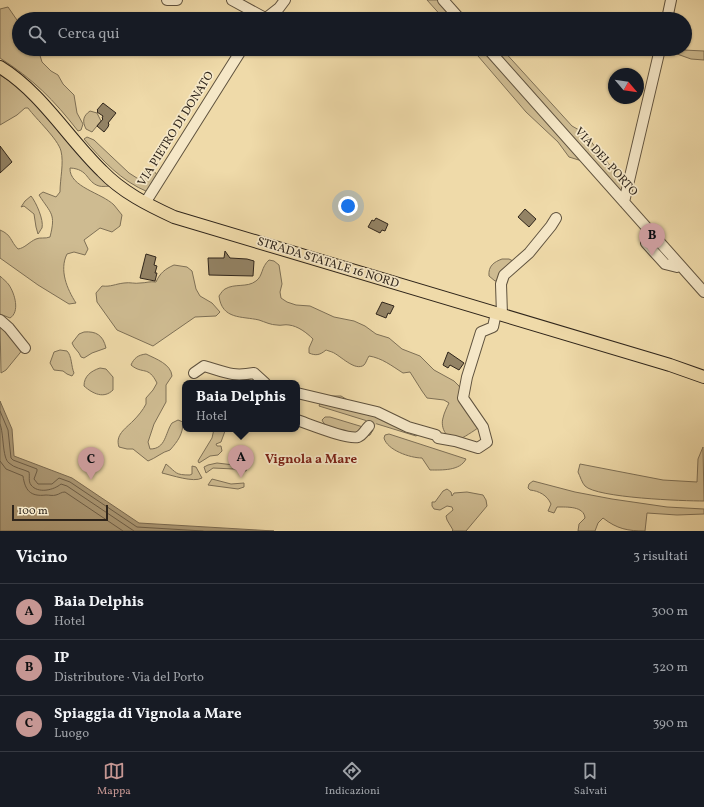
<!DOCTYPE html>
<html lang="it">
<meta charset="utf-8">
<style>
body{margin:0;font-family:Vollkorn,serif;background:#242831;color:#f1f3f6}
.compass{position:absolute;left:608px;top:68px;width:36px;height:36px;border-radius:50%;background:#171b24;box-shadow:0 1px 3px #0004;rotate:119deg}
.scale{position:absolute;left:12px;bottom:10px;width:96px;box-sizing:border-box;padding-left:4px;border:2px solid #2f251b;border-top:0;font-size:11px;line-height:14px;white-space:nowrap;color:#2f251b;-webkit-text-stroke:3px #f5e7c7;paint-order:stroke}
.you{position:absolute;left:348px;top:206px;width:14px;height:14px;margin:-10px;border:3px solid #fff;border-radius:50%;background:#1a73e8;box-shadow:0 0 0 6px #1a73e833}
.badge{display:grid;place-items:center;width:26px;height:26px;border-radius:50%;background:#c59692;color:#111;font-size:13px;font-weight:700}
.pin{position:absolute;translate:-50% -33px;filter:drop-shadow(0 1px 2px #0008)}
.pin::after{content:'';position:absolute;top:21px;width:14px;height:12px;background:inherit;clip-path:polygon(0 0,100% 0,50% 100%)}
.popup{position:absolute;left:182px;top:380px;width:118px;height:52px;box-sizing:border-box;display:grid;place-content:center;border-radius:8px;background:#171b24;filter:drop-shadow(0 1px 3px #0005);font-size:13px;white-space:nowrap;color:#9ea1a6}
.popup b{font-size:15px;color:#f1f3f6}
.popup::after{content:'';position:absolute;left:50%;top:100%;margin-left:-8px;border:8px solid transparent;border-top-color:#171b24}
.list{margin:0;padding:0;list-style:none}
h2{display:flex;justify-content:space-between;align-items:center;height:52px;margin:0;padding:0 16px;font-size:17px}
h2 small{font-size:13px;font-weight:400;color:#9ea1a6}
.list li{display:grid;grid-template-columns:26px 1fr auto;gap:12px;align-items:center;box-sizing:border-box;height:56px;padding:0 16px;border-top:1px solid #363941}
.list b{display:block;font-size:15px;white-space:nowrap}
.list p{margin:0;font-size:13px;white-space:nowrap;color:#9ea1a6}
.list em{font-size:13px;font-style:normal;color:#9ea1a6}
.icon{flex:none;width:22px;height:22px;fill:none;stroke:currentColor;stroke-width:2;stroke-linecap:round;stroke-linejoin:round}
.map{position:relative;flex:none;width:704px;height:531px;overflow:hidden}
.search{position:absolute;background:#171b24;box-shadow:0 1px 3px #0004;left:12px;right:12px;top:12px;height:44px;display:flex;align-items:center;gap:10px;box-sizing:border-box;padding:0 14px;border-radius:22px;color:#9ea1a6;font-size:15px}
.sheet{height:220px;background:#171b24}
nav{display:flex;justify-content:space-around;align-items:center;box-sizing:border-box;height:56px;border-top:1px solid #363941;background:#171b24;font-size:11px;color:#9ea1a6}
nav a{display:grid;justify-items:center;gap:2px}
nav .on{color:#c59692}
.map>svg:first-child{display:block}
.green{fill:#cebb91;stroke:#7e7056}
.water{fill:#ae9c79;stroke:#7b6c53}
.lines{fill:none;stroke-linecap:round;stroke-linejoin:round}
.shore{stroke:#6e604a;stroke-width:1}
.building{fill:#938365;stroke:#2f251b}
.minor-tunnel{stroke:#c9b68d;stroke-width:10;stroke-dasharray:10 5;stroke-linecap:butt}
.minor-casing{stroke:#5f523e;stroke-width:12}
.major-casing{stroke:#2f251b;stroke-width:14}
.minor{stroke:#f5e7c7;stroke-width:10}
.major{stroke:#efdaa9;stroke-width:12}
.labels{text-anchor:middle;dominant-baseline:central;stroke-width:3.5;stroke-linejoin:round;paint-order:stroke}
.street-label{font-size:12px;fill:#2f251b;stroke:#f5e7c7}
.neighbourhood-label{font-size:13px;font-weight:bold;fill:#7a1f14;stroke:#f5e7c7}
</style>
<div class="map">
<svg width="704" height="531" viewBox="0 0 704 531">
<rect width="100%" height="100%" fill="#efdaa9"/>
<filter id="stains"><feTurbulence type="fractalNoise" baseFrequency=".005" numOctaves="4"/><feColorMatrix values="0 0 0 0 .2 0 0 0 0 .09 0 0 0 0 .02 0 0 0 .5 -.17"/></filter>
<radialGradient id="worn" r=".72"><stop offset=".6" stop-color="#630" stop-opacity="0"/><stop offset="1" stop-color="#630" stop-opacity=".3"/></radialGradient>
<path class="green" d="M427,0H438L455,19H444Z
M8,7L19,23V49H38L42,62L51,71L58,75L63,84L74,95L77,113L83,124L81,130L78,131C54,100 33,79 0,58V9Z
M472,49H482L582,161L569,157L558,142L526,112Z
M492,49H502L572,126L586,134L597,150L609,164L615,174L622,181L627,183L624,195Z
M663,49L704,51V60L691,59Z
M0,75L16,85L30,96L112,186C108,186 102,187 99,186C86,182 89,169 70,168C69,187 102,193 114,205C117,208 119,212 122,215L120,226L112,232L100,228L84,240L88,249L85,255L74,252L67,254C59,270 67,289 76,303L69,304L38,285L0,258V230C12,235 10,241 18,249C25,248 29,242 36,239C40,237 45,239 50,237C56,213 51,214 39,195L43,192L56,197L60,192C60,179 64,163 61,151C58,139 36,119 28,108H25L17,115L0,125Z
M90,111L97,113L101,121L92,132L86,129C82,121 83,116 90,111Z
M87,137L94,140L129,173L140,180L147,168L154,171L157,175L148,192C121,181 102,160 84,139Z
M31,196C36,202 44,220 42,228C41,229 39,233 38,234L36,227L34,214L24,206L21,207L25,201Z
M502,259H509L513,261L500,281H495L489,276C488,266 494,262 502,259Z
M269,260L274,261L279,265L282,284L280,292L281,298L287,302L296,305L310,306L334,317L354,321L365,326L376,334L389,338L402,349L420,356L434,370L454,381L459,386L478,428C475,430 462,439 459,439C447,441 440,428 443,418C444,413 447,407 449,403L444,400L427,398L422,391L410,372L403,373C392,366 382,358 369,356C367,359 366,363 364,365C355,372 340,355 332,352C332,352 326,350 326,350C320,355 316,356 309,353V348L313,339C307,333 298,326 289,325C285,324 281,326 277,325C271,325 265,322 259,320C242,316 222,320 219,296C221,293 223,290 225,289C235,283 247,288 256,281C263,276 261,267 269,260Z
M174,265L187,267L192,271L196,289L200,296L212,303L220,312L216,316L195,317L153,346L117,330L97,302L96,293L102,286C111,287 115,284 124,283C130,282 135,284 140,283C146,283 150,281 156,282C160,273 165,269 174,265Z
M0,276C3,279 7,282 9,285C15,294 20,312 10,318L0,314Z
M0,323L24,348L6,370L1,373Z
M84,332C96,331 103,335 106,348L92,353L84,358L81,357C79,351 74,349 72,343L79,334Z
M60,350L67,351C72,356 71,366 74,373L72,376L67,374L63,371L54,370L50,363L54,352Z
M146,354C156,359 171,364 172,376L166,385V402L154,424L148,442L150,449C166,449 165,433 172,423L178,420L183,422C183,434 178,441 170,450C162,452 156,458 148,461L133,449H127L119,447C115,435 125,429 133,421C138,416 143,410 146,404V398L153,390L157,383C148,365 143,375 131,365C134,358 138,355 146,354Z
M100,368L106,369L113,377V390C104,399 93,394 84,386C84,376 91,371 100,368Z
M326,396H341L356,405L419,434L416,436L319,406L323,397Z
M325,417H330L373,430L370,435L364,437C353,434 326,431 322,420Z
M214,429L225,431L221,442L216,444L217,446H221L222,451L218,455L210,456L199,463L198,461L212,438Z
M389,434L466,459C460,471 442,470 430,470L422,458C410,458 387,450 384,438L385,435Z
M703,447L704,501C684,501 597,498 585,486C582,483 580,476 578,472L580,464L663,480L697,482L698,459Z
M217,463L234,465L247,466L246,471L234,469L213,468L206,473L204,467L208,465Z
M166,464C177,473 175,475 190,475L192,474V466L196,467L202,478C194,483 171,475 162,473Z
M212,479L231,484L244,483V487L238,489L208,485Z
M533,481L575,492L612,499L667,507L704,509V514L677,515L647,513L645,531C628,531 617,529 603,518L598,523L595,531H578L579,524L585,518C584,506 567,507 557,507L554,513L548,511L551,504C547,495 539,491 530,490L528,488L529,484Z
M447,489L451,492L452,496L454,493L467,492L483,495L486,500L487,506L466,531H452L453,530L447,520L446,516L453,510L452,507L447,506L440,510L434,509L432,506V502H435L443,491Z"/>
<path class="water" d="M0,401L12,429L14,456L72,478L139,523L274,531H0Z"/>
<g class="lines">
<path class="shore" d="M0,411L8,430L11,458L13,460L37,469V471L34,479L38,484H52L59,478L70,482L137,527L203,531
M0,424C4,433 2,458 9,463C14,468 23,469 29,472C30,476 28,481 31,485C38,494 54,490 61,484L67,486L134,531
M0,461L6,469L23,476C25,490 30,497 46,495C49,495 53,496 56,495C60,494 61,492 65,492L123,531"/>
</g>
<path class="building" d="M103,103L116,113L108,123L109,124L108,127L104,132L97,126L103,119L102,118L103,116L97,112L98,111L97,110Z
M0,146L12,162L0,173Z
M525,209L536,219L529,227L518,217Z
M376,218L388,224L385,231L382,230L380,233L368,227L372,220L374,221Z
M225,251L230,258L247,259L254,261L253,276L209,275L208,258H224Z
M146,254L156,257L154,265L157,266L155,273H157L155,281L140,278Z
M382,302L394,306L390,314L388,313L386,318L376,314Z
M448,352L464,363L459,370L450,365L448,368L443,365Z"/>
<g class="lines">
<path class="minor-tunnel" d="M369,426L377,412"/>
<g class="minor-casing">
<path id="minor" d="M167,0H177
M232,0L265,18
M443,0L460,19
M265,19L279,8L285,0
M667,19L671,0
M488,49L704,292
M624,202L660,49
M145,203L242,49
M651,233L648,235L646,243L665,264L677,267L679,265
M502,315L501,284L504,275L529,253L551,226L556,218
M0,320L9,328L25,348
M194,373L204,366C225,372 231,377 254,373L265,383
M297,393L377,412L408,427L436,435L438,438L455,441L478,448L487,442L483,427L463,398L467,377L481,332L493,327L496,313
M297,420C309,424 348,440 358,437C363,435 365,430 369,426"/>
</g>
<g class="major-casing">
<path id="major" d="M0,67C42,93 67,137 102,171C122,192 148,205 174,217L670,365L704,377"/>
</g>
<use href="#minor" class="minor"/>
<use href="#major" class="major"/>
</g>
<g class="labels">
<g class="street-label">
<text transform="translate(176 129) rotate(-58)">VIA PIETRO DI DONATO</text>
<text transform="translate(606 162) rotate(48)">VIA DEL PORTO</text>
<text transform="translate(328 263) rotate(17)">STRADA STATALE 16 NORD</text>
</g>
<g class="neighbourhood-label">
<text x="311" y="460">Vignola a Mare</text>
</g>
</g>
<rect width="100%" height="100%" filter="url(#stains)"/>
<rect width="100%" height="100%" fill="url(#worn)"/>
</svg>
<svg class="compass" viewBox="-18 -18 36 36"><path d="M0-13l5 13h-10z" fill="#e53935"/><path d="M0 13l5-13h-10z" fill="#9ea1a6"/></svg>
<div class="scale">100 m</div>
<div class="you"></div>
<div class="pin badge" style="left:241px;top:478px">A</div>
<div class="popup"><b>Baia Delphis</b>Hotel</div>
<div class="pin badge" style="left:652px;top:256px">B</div>
<div class="pin badge" style="left:91px;top:480px">C</div>
<div class="search"><svg class="icon" aria-label="search" viewBox="0 0 24 24"><circle cx="10" cy="10" r="6"/><path d="M15 15l6 6"/></svg>Cerca qui</div>
</div>
<section class="sheet">
<h2>Vicino<small>3 risultati</small></h2>
<ul class="list">
<li><span class="badge">A</span><div><b>Baia Delphis</b><p>Hotel</p></div><em>300 m</em></li>
<li><span class="badge">B</span><div><b>IP</b><p>Distributore · Via del Porto</p></div><em>320 m</em></li>
<li><span class="badge">C</span><div><b>Spiaggia di Vignola a Mare</b><p>Luogo</p></div><em>390 m</em></li>
</ul>
</section>
<nav>
<a class="on"><svg class="icon" aria-label="map" viewBox="0 0 24 24"><path d="M3 6l6-2 6 2 6-2v14l-6 2-6-2-6 2zM9 4v14M15 6v14"/></svg>Mappa</a>
<a><svg class="icon" aria-label="directions" viewBox="0 0 24 24"><path d="M12 3l9 9-9 9-9-9zM9 14v-3h6M13 9l2 2-2 2"/></svg>Indicazioni</a>
<a><svg class="icon" aria-label="saved" viewBox="0 0 24 24"><path d="M7 4h10v16l-5-4-5 4z"/></svg>Salvati</a>
</nav>
